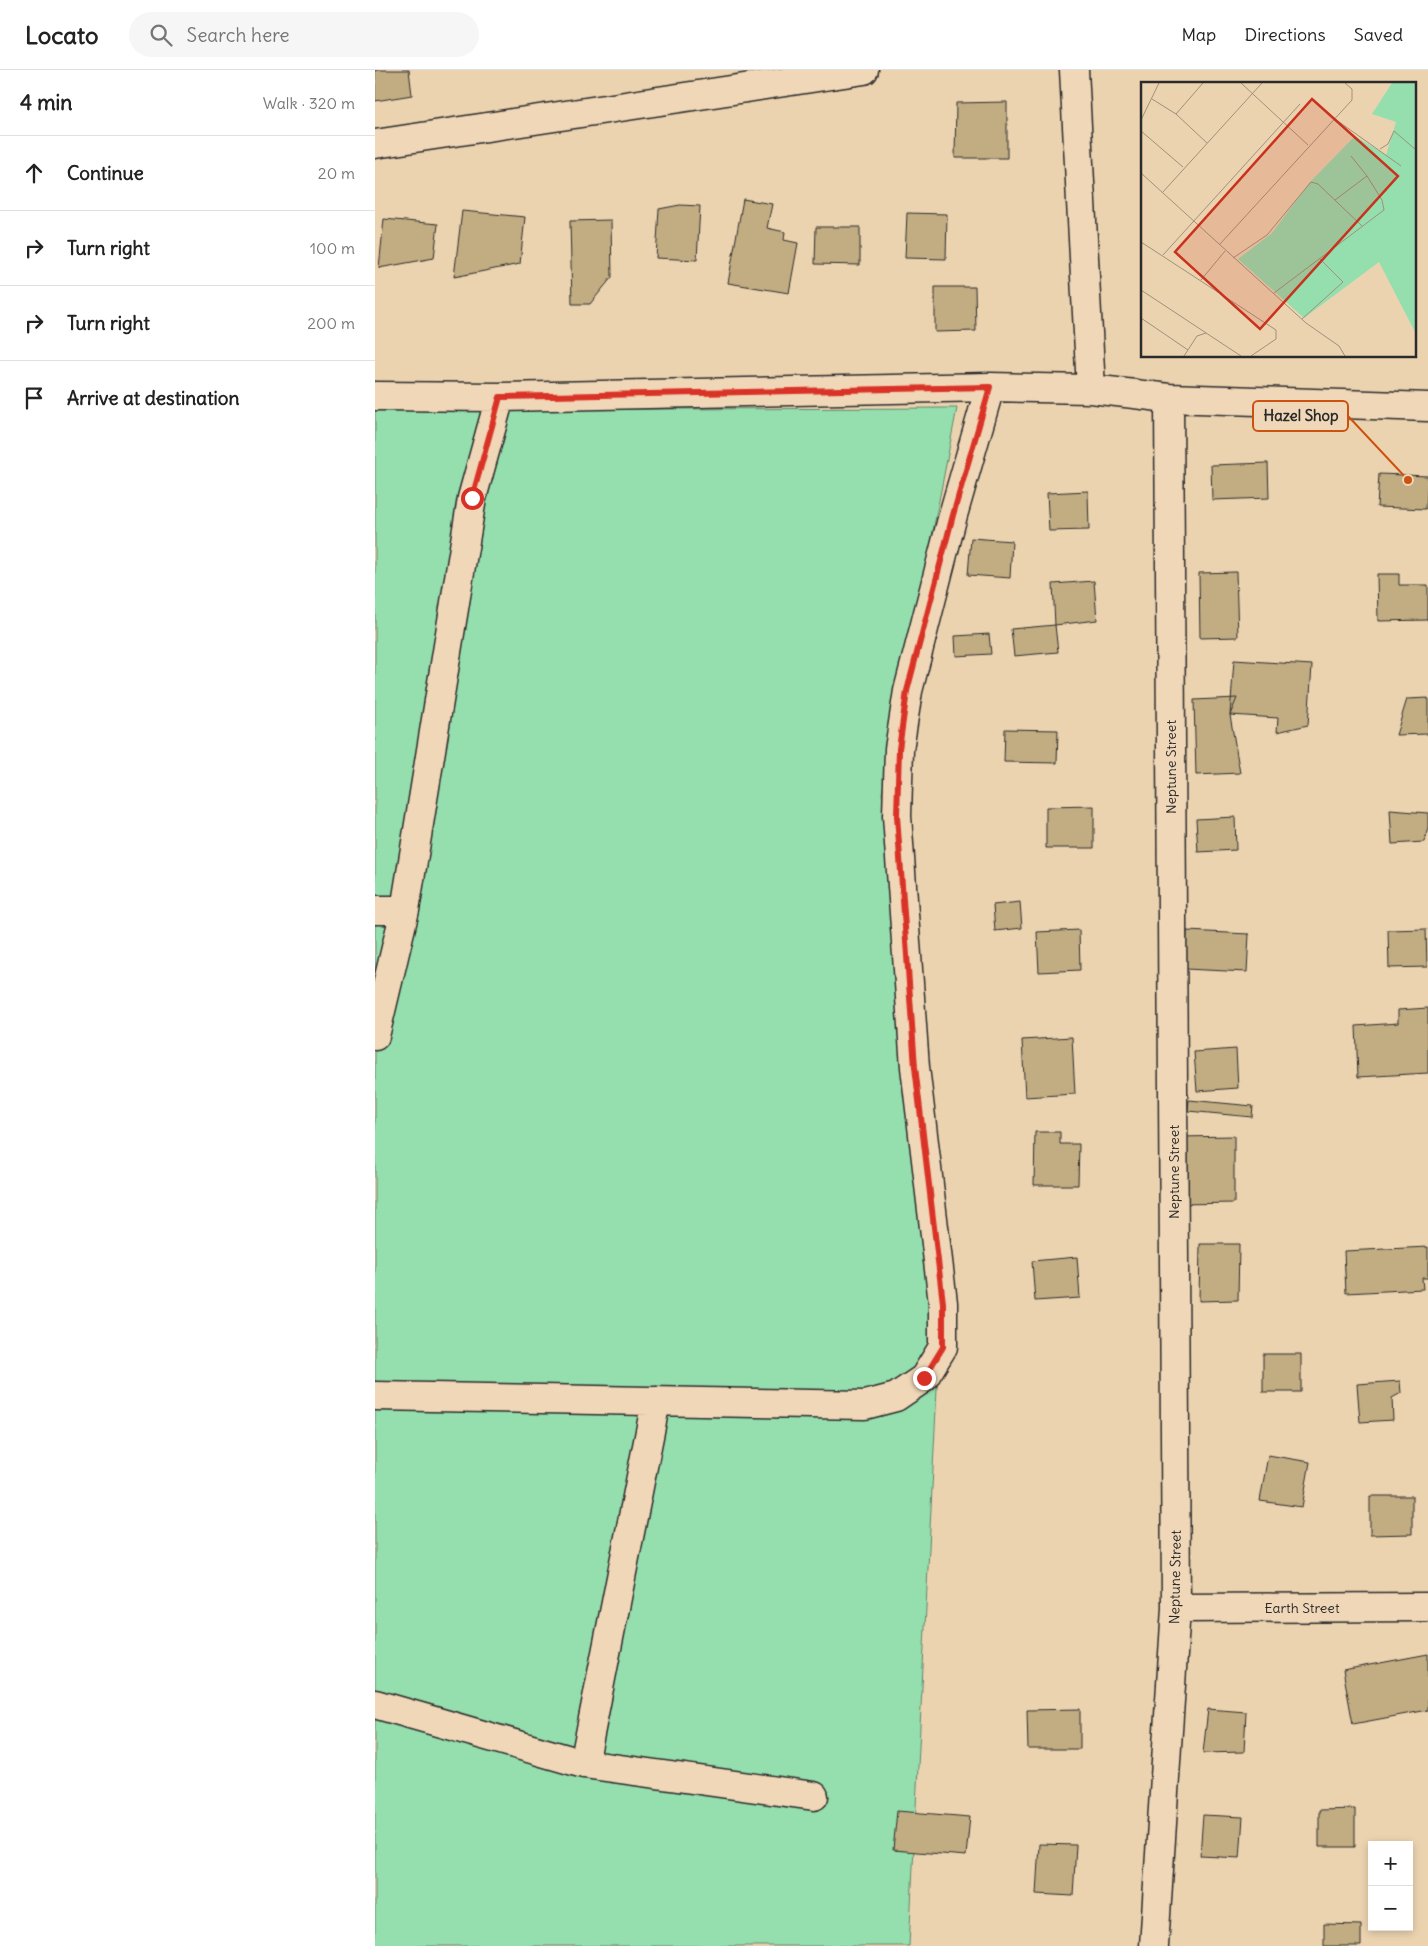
<!DOCTYPE html>
<meta charset="utf-8">
<style>
body{margin:0;font-family:Delius,sans-serif;background:#f6f6f6;color:#222}
.controls{position:absolute;right:15px;bottom:15px;display:grid;overflow:hidden;border-radius:0px;box-shadow:0 2px 8px #0003}
.controls button{width:45px;height:45px;display:grid;place-items:center;padding:0;border:0;border-bottom:1px solid #e0e0e0;background:#fff;color:#222;font:25px sans-serif}
.stop{position:absolute;width:15px;height:15px;margin:-11px;border:4px solid #d93025;border-radius:50%;background:#fff}
.stop.end{background:#d93025;border-color:#fff;box-shadow:0 1px 5px #0008}
.list{margin:0;padding:0;list-style:none}
h2{display:flex;justify-content:space-between;align-items:center;height:65px;margin:0;padding:0 20px;font-size:21px}
h2 small{font-size:16px;font-weight:400;color:#767676}
.list li{display:grid;grid-template-columns:32px 1fr auto;gap:15px;align-items:center;box-sizing:border-box;height:75px;padding:0 20px;border-top:1px solid #e0e0e0}
.list b{display:block;font-size:19px;white-space:nowrap}
.list em{font-size:16px;font-style:normal;color:#767676}
.icon{flex:none;width:28px;height:28px;fill:none;stroke:currentColor;stroke-width:2;stroke-linecap:round;stroke-linejoin:round}
.map{position:relative;flex:none;width:1053px;height:1876px;overflow:hidden}
header{display:flex;align-items:center;gap:30px;box-sizing:border-box;height:70px;padding:0 25px;background:#fff;border-bottom:1px solid #e0e0e0}
header strong{font-size:24px}
nav{display:flex;gap:28px;margin-inline-start:auto;font-size:18px}
.search{width:350px;height:45px;background:#f6f6f6;display:flex;align-items:center;gap:12px;box-sizing:border-box;padding:0 18px;border-radius:28px;color:#767676;font-size:19px}
main{display:flex}
aside{flex:1;background:#fff}
.map>svg:first-child{display:block}
.green{fill:#95dfae;stroke:#60856c}
.building{fill:#c2ad83;stroke:#2b2b2b}
.lines{fill:none;stroke-linecap:round;stroke-linejoin:round}
.street-casing{stroke:#2b2b2b;stroke-width:31}
.street{stroke:#f0d7b8;stroke-width:28}
.route{stroke:#d93025;stroke-width:6}
.labels{text-anchor:middle;dominant-baseline:central;stroke-width:4.5;stroke-linejoin:round;paint-order:stroke}
.street-label{font-size:14px;fill:#2b2b2b;stroke:#f0d7b8}
.inset-road{fill:none;stroke:#9f907b;stroke-width:1}
.view{fill:#c8321e;fill-opacity:0.15;stroke:#c8321e;stroke-width:2.5}
.inset-edge{fill:none;stroke:#2b2b2b;stroke-width:2.5}
.leader{fill:none;stroke:#cc5211;stroke-width:2}
.callout-dot{fill:#cc5211;stroke:#f0d7b8;stroke-width:2}
.callout{fill:#f0d7b8;stroke:#cc5211;stroke-width:2}
.callout-label{font-size:15px;text-anchor:middle;font-weight:bold;fill:#2b2b2b}
</style>
<header>
<strong>Locato</strong>
<div class="search"><svg class="icon" aria-label="search" viewBox="0 0 24 24"><circle cx="10" cy="10" r="6"/><path d="M15 15l6 6"/></svg>Search here</div>
<nav><a>Map</a><a>Directions</a><a>Saved</a></nav>
</header>
<main>
<aside>
<h2>4 min<small>Walk · 320 m</small></h2>
<ul class="list">
<li><svg class="icon" aria-label="ahead" viewBox="0 0 24 24"><path d="M12 20V5M6 11l6-6 6 6"/></svg><div><b>Continue</b></div><em>20 m</em></li>
<li><svg class="icon" aria-label="right" viewBox="0 0 24 24"><path d="M7 20v-9h11M14 6l5 5-5 5"/></svg><div><b>Turn right</b></div><em>100 m</em></li>
<li><svg class="icon" aria-label="right" viewBox="0 0 24 24"><path d="M7 20v-9h11M14 6l5 5-5 5"/></svg><div><b>Turn right</b></div><em>200 m</em></li>
<li><svg class="icon" aria-label="arrive" viewBox="0 0 24 24"><path d="M6 21V4h12l-3 4 3 4H6"/></svg><div><b>Arrive at destination</b></div></li>
</ul>
</aside>
<div class="map">
<svg width="1053" height="1876" viewBox="0 0 1053 1876">
<rect width="100%" height="100%" fill="#ecd3b0"/>
<filter id="ink" filterUnits="userSpaceOnUse"><feTurbulence type="fractalNoise" baseFrequency=".02" numOctaves="2"/><feDisplacementMap in="SourceGraphic" scale="10" xChannelSelector="R" yChannelSelector="G"/><feConvolveMatrix kernelMatrix="1 2 1 2 8 2 1 2 1" color-interpolation-filters="sRGB"/></filter>
<g filter="url(#ink)">
<path class="green" d="M582,338L507,723L563,1299L534,1876H0V340Z"/>
<path class="building" d="M0,0H34L37,25L0,31Z
M632,32V88H580L581,33Z
M368,129L397,134L392,158L410,162L409,170L423,173L414,223L353,213Z
M305,135L325,136L322,190L281,188L284,139Z
M87,141L150,147L145,194L79,207Z
M532,143L572,144L571,189L530,188Z
M9,149L63,154L59,188L4,198Z
M236,150L237,207L215,234H197L195,151Z
M441,157H485V195L440,194Z
M560,217H600L601,261L560,262Z
M893,393L894,428L837,430L836,395Z
M1004,404L1053,406L1051,439L1002,437Z
M713,421L714,460L674,461L672,423Z
M596,468L637,471L635,508L593,505Z
M861,502L863,567L825,568L824,503Z
M1002,504H1024V515H1053V550L1003,551Z
M719,511L722,550L680,555L678,514Z
M680,555L683,582L639,586L636,559Z
M614,564L616,584L581,586L580,566Z
M859,590L937,595L933,655L902,662L903,648L855,645Z
M862,628L855,645L865,703L821,705L819,630Z
M1053,628V664L1021,665L1032,629Z
M630,659L683,660L682,693L629,692Z
M719,736V778H671V737Z
M1015,740L1053,743V758L1049,772L1017,774Z
M860,747L861,780L823,782L821,749Z
M645,832L647,858L620,861L618,835Z
M1051,859L1052,897L1014,898L1013,860Z
M704,860L705,900L664,902L662,862Z
M812,861L874,864L872,902L810,899Z
M1053,938V1003L983,1007L981,956L1023,953V940Z
M697,967L700,1024L650,1027L647,970Z
M861,979L863,1018L822,1021L819,982Z
M814,1030L878,1036L877,1047L813,1041Z
M660,1062H685V1074H704L703,1115H659Z
M859,1066V1133L805,1134L804,1067Z
M825,1174H864L863,1230L824,1231Z
M1053,1177V1208H1047L1048,1219L971,1223L969,1181Z
M702,1187L705,1228L660,1231L657,1191Z
M888,1284H926V1322H888Z
M1025,1311L1026,1323L1017,1328L1018,1350L985,1352L982,1314Z
M893,1385L935,1392L927,1437L885,1431Z
M995,1426H1037V1464L995,1465Z
M1053,1584V1640L978,1654L968,1600Z
M705,1639V1679H653L652,1640Z
M833,1639L871,1642L869,1682L828,1683Z
M980,1739V1777H944V1740Z
M522,1741L595,1747L591,1786L518,1780Z
M828,1745L868,1747L865,1788L825,1786Z
M664,1774L701,1775L698,1826L661,1824Z
M949,1854L986,1855V1876H949Z"/>
<g class="lines">
<g class="street-casing">
<path id="street" d="M699,0L716,319
M0,74L489,0
M0,326L125,327L615,317L716,319L794,328L1053,337
M0,840H30
M0,966L30,840L97,428L125,327
M0,1326L490,1335L521,1327L549,1308L568,1277V1233L540,997L522,746L524,679L533,621L578,445L615,317
M801,1538L1053,1537
M0,1634L209,1694L439,1726
M209,1694L281,1331
M779,1876L801,1538L794,328"/>
</g>
<use href="#street" class="street"/>
</g>
</g>
<g class="lines" filter="url(#ink)">
<path class="route" d="M97,428L125,327L615,317L578,445L532,621L524,679L522,746L540,997L568,1233V1277L549,1308"/>
</g>
<g class="labels">
<g class="street-label">
<text transform="translate(796 697) rotate(-90)">Neptune Street</text>
<text transform="translate(799 1102) rotate(-90)">Neptune Street</text>
<text transform="translate(800 1507) rotate(-89)">Neptune Street</text>
<text x="927" y="1538">Earth Street</text>
</g>
</g>
<g transform="translate(766 12)">
<rect width="275" height="275" fill="#ecd3b0"/>
<path d="M251,1H275V252L238,180L163,236L97,177L131,151L169,100L214,54L245,73L255,40L231,32Z" fill="#95dfae"/>
<path class="inset-road" d="M100,1L167,63M11,17L35,32L66,61M35,32L62,1M194,37L260,84M0,38L18,1M0,49L42,85M239,67L247,62L253,49L275,68M0,91L165,241L198,264L204,274M21,111L121,1M194,118L226,94M0,160L135,248V257L110,274M79,162L211,18V7L204,1M22,173L159,22M92,176L126,153L170,100L177,102L221,144M60,198L84,169M0,208L100,274M133,211L243,128L241,118L226,94L210,74M0,236L47,268M161,237L202,200L178,176M43,274L56,254L65,251"/>
<path class="view" d="M171,17L257,94L119,247L34,170Z"/>
<rect width="275" height="275" class="inset-edge"/>
</g>
<path class="leader" d="M1033 410L973 346"/>
<circle class="callout-dot" cx="1033" cy="410" r="5"/>
<rect class="callout" x="878" y="331" width="95" height="30" rx="5"/>
<g class="callout-label">
<text x="926" y="351">Hazel Shop</text>
</g>
</svg>
<div class="controls">
<button>+</button>
<button>−</button>
</div>
<div class="stop" style="left:97px;top:428px"></div>
<div class="stop end" style="left:549px;top:1308px"></div>
</div>
</main>
